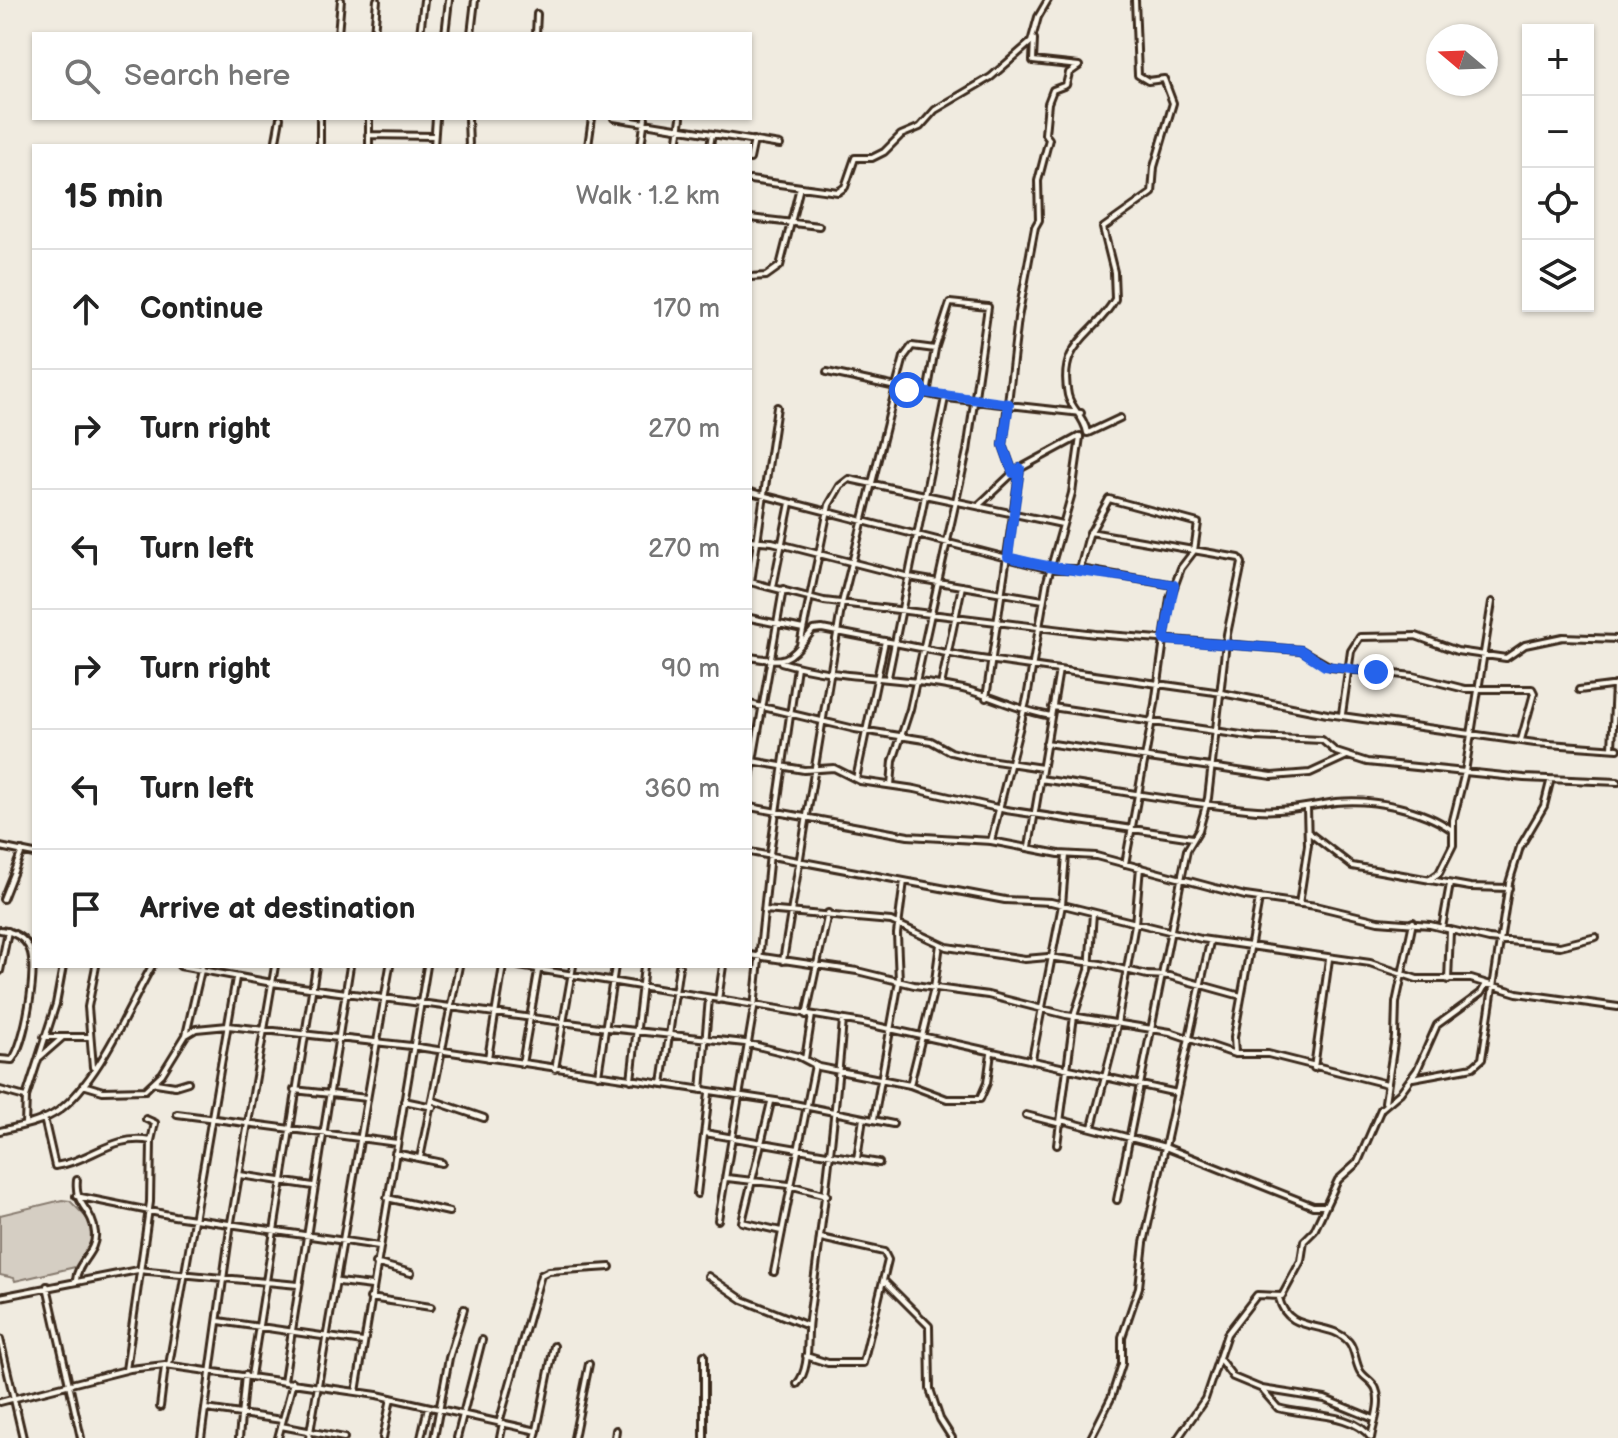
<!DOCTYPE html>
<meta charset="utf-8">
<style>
body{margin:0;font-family:"Balsamiq Sans",sans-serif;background:#f2f2f2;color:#222}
.controls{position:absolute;right:24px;top:24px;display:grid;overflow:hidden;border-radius:0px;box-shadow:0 2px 6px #0004}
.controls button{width:72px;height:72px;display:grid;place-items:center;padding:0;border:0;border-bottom:2px solid #e0e0e0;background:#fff;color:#222;font:40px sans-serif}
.compass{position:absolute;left:1426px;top:24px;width:72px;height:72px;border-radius:50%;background:#fff;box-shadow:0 2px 6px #0004;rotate:289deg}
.stop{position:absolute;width:24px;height:24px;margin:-18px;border:6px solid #2563eb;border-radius:50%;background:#fff}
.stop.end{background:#2563eb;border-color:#fff;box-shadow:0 2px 8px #0008}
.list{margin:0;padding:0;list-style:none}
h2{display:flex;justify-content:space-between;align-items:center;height:104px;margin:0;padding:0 32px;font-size:34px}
h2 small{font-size:26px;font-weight:400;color:#767676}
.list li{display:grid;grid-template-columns:52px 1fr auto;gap:24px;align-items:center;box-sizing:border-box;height:120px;padding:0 32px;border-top:2px solid #e0e0e0}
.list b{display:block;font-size:30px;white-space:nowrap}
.list em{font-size:26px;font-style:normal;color:#767676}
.icon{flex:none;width:44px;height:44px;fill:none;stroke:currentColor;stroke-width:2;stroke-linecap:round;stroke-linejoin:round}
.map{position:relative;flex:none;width:1618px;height:1438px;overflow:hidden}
.search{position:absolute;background:#fff;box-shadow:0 2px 6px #0004;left:32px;top:32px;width:720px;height:88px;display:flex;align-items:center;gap:20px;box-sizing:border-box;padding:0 28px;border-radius:0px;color:#767676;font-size:30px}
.panel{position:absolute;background:#fff;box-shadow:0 2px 6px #0004;left:32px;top:144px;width:720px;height:824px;border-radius:0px}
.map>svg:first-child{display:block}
.green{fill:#d5cec3;stroke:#887c70;stroke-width:2}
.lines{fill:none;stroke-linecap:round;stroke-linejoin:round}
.minor-casing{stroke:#3b2a1e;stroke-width:10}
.minor{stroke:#fbf7ec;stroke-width:4}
.route{stroke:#2563eb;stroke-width:10}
</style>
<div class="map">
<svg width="1618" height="1438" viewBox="0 0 1618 1438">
<rect width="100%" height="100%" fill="#f0ebe0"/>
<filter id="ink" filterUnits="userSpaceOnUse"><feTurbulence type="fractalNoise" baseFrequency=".0125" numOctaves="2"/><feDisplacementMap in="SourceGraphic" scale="16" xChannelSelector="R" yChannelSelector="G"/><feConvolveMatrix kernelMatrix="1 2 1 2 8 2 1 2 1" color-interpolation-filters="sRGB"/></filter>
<g filter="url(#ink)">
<path class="green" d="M62,1200L70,1201L90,1221L91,1242L75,1267L15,1281L14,1278L0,1275V1215Z"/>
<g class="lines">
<g class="minor-casing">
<path id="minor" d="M338,34L341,0
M374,34L377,0
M420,34L424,0
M445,34L449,0
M471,34L475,0
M536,34L537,14
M369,118V146
M468,118L469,146
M614,118L780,145
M368,135L434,136
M275,146L280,118
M320,146V118
M434,146L436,118
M588,146L592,118
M641,146L645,118
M677,146L681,118
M710,146L712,134
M750,159L754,140
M750,180L838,192L845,187L855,158H872L884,152L901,135L920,127L935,110L991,77L1031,42L1038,17L1048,0
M750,218L819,226
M750,277L766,276L780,266L800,187
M827,372L947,398L1081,413
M1087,433C1085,417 1071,409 1068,395C1057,342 1095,336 1115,299L1114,272L1103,228L1152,193L1154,167L1173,103L1164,79L1148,81L1138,75L1135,0
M1088,433L1120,418
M1021,468L1080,436
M1013,473L1003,445L1018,318L1035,227L1039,220L1038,181L1049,139L1045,134L1048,103L1053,90L1066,85L1069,73L1079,66L1033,61L1034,39
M750,492L1050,569H1080L1174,585
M980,504L1013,473
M1090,532L1239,558L1242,563L1227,634L1208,798L1199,830L1187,850L1117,1200
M750,540L772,542L909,577L1043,600
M1080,569L1089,535L1109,499L1198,523L1194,551L1181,568L1170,598L1155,704L1125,864
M750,582L824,601L1095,634L1301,650L1331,667L1413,676L1465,689H1532L1534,693L1521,740
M751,582L777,407
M773,587L790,503
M750,618L803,629
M800,645L829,505L840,486L849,479L1062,524
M750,657C790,664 789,659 813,630L822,629L967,657L1222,693L1327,714L1535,743L1618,749
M781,662C841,680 902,676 963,689C993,696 1019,711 1051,716
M888,677L945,398
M941,685L962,586
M1579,690L1618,685
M986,698L1020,468
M750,704L855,729L931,741L951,752L975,758L1042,768
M1052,707L1255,737L1322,740L1336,752L1367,762L1524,778L1618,782
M1342,714L1351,651L1360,637L1416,636L1457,651L1506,658L1525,645L1563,637L1618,639
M1046,743L1272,776L1310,773L1347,756
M1612,748L1615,685
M752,761L804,770L834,768L860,781L915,789L1006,810L1193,838
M750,778L783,589
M856,779L885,641
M1040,779C1112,789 1185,804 1257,810C1285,812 1309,806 1336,802C1373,798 1423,809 1452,830
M891,785L893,761L910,709L967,451L988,307L950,303L935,349L927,394
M750,807L908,836L991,841L1059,854L1096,856L1245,896L1316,906L1378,921L1430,925L1489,939L1560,946L1596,937
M1308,832L1352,866L1470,887L1509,888
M991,841L1027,698L1047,581L1072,493L1080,437
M0,847L34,854
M1029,847L1059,670
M750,852L1005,900L1051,902L1201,939L1370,963L1417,979H1471L1517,993L1618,1007
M1429,880L1439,873L1453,845V820L1465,772L1492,602
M3,899L22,851
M1299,904L1308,845L1307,808
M765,910L891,921L947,947L1025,959L1048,957L1101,964L1147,975L1169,976L1241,996
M1442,928L1450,884
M0,930C12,931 26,938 30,950C38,969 25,1044 12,1060L0,1059
M750,955L857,971L914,985L988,995L1066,1015L1170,1032L1235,1054H1268L1387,1084
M783,961L842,603L896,387L904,357L912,346L935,349
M180,966L272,983L599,1027L745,1043L798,1056L819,1067L910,1085L947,1099H980L987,1083L991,1053
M519,966L863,1023L1177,1093
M0,971L8,931
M1448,980L1450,931
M718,1000L723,966
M806,1015L828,913
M186,1035L202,966
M44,1037H90
M1235,1054L1234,1037L1259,899
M39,1058L63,1037
M488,1058L503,966
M805,1059L812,1015
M1032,1059L1062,905L1066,855
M522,1064L539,966
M93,1067L88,1007L96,966
M1314,1068L1329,959
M555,1069L573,966
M598,1075L615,966
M1413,1078L1473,1067L1482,1059L1509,883L1520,847L1544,806L1550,782
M631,1080L644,966
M156,1083L175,1086L188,1082
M662,1084L679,966
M83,1085L103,1091L145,1090L162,1074L186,1035L196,1029L228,1026L411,1046L789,1103L893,1124
M910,1085L934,988L940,944
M0,1090L25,1097
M294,1090L367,1098
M701,1090L709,998
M404,1101L433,1107
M434,1101L484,1118
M771,1102L742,1222L781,1231
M1385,1102L1395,1037L1396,1003L1413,922
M177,1114L397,1143
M1026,1115L1061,1124
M44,1118L55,1166C89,1162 114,1133 151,1141
M874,1119L899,981L897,934L904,881
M1061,1120L1165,1147L1313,1206H1325
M25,1124L26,1097L56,1004L63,966
M1092,1127L1113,1046L1135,924L1140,867
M0,1131C20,1126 41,1123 58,1111C98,1082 128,1009 152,966
M705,1133L879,1163
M1057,1145L1074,1016L1089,970L1093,913
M395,1153L442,1163
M420,1158L459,966
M857,1159L863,1118
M240,1175L313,1186
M727,1178L789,1185L827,1195
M697,1194L709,1093
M76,1196L174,1216L379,1246
M387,1198L449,1212
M718,1220L754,1008L770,854L797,667
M375,1263L411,1273
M774,1272L815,1065
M708,1276L743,1300L808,1326
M76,1280C77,1262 97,1252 95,1233C93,1209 74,1206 77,1180
M339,1282L372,1286
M885,1282L929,1326L930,1389L940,1419L952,1438
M47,1286L81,1438
M0,1297L138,1270L298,1285
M370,1298L431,1307
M1279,1298C1288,1336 1329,1319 1349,1342C1355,1349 1355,1362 1360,1371C1364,1378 1373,1381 1376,1389C1382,1403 1373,1424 1371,1438
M219,1321L363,1342
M0,1339L23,1438
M704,1355V1438
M806,1356L828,1363H863L888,1260L884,1252L821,1238
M1221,1361L1233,1377L1262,1389L1325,1399L1374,1419
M169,1365L236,978
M126,1370L150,1202L151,1141L155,1123L146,1119
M251,1376L316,966
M284,1381L350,966
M797,1384C811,1368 806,1339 809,1319C823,1219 835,1120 843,1020
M1263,1391L1278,1408C1305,1416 1354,1412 1371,1438
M356,1392L427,966
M0,1402L130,1369L165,1365L377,1395L537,1431L535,1438
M160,1407L165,1366
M206,1409L282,1420
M499,1423L541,1275L549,1271L610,1267
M281,1426L344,1438
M537,1430L554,1346
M201,1438L231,1222L275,966
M239,1438L245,1375
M278,1438L293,1382
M309,1438L390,966
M383,1438L391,1398
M421,1438L428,1407
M434,1438L449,1358L464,1309
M457,1438L482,1340
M500,1438L503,1423
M574,1438L589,1364
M615,1438L616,1430
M1091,1438L1111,1398L1122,1364V1337L1139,1287L1144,1243L1210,942
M1178,1438L1205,1399L1227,1334L1257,1295L1282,1296L1301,1261L1304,1241L1314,1231L1338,1180L1358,1162L1381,1109L1400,1093L1417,1070L1437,1025L1481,993L1486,984"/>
</g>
<use href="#minor" class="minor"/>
</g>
</g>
<g class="lines" filter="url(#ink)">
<path class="route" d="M907,390L1009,404L1003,445L1013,473L1020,468L1008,557C1063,572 1118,574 1174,585L1164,640L1301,650L1325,666L1376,672"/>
</g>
</svg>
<div class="controls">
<button>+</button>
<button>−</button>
<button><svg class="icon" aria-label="locate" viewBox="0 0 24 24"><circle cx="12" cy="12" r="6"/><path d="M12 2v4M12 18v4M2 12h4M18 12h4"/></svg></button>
<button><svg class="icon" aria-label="layers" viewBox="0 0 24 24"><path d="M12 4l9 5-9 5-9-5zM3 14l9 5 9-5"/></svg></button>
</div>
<svg class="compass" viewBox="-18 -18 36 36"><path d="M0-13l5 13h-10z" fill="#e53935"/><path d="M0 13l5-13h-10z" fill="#767676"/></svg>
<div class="stop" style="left:907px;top:390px"></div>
<div class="stop end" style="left:1376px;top:672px"></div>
<div class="search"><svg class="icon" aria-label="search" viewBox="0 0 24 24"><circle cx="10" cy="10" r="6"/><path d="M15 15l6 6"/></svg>Search here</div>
<section class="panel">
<h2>15 min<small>Walk · 1.2 km</small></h2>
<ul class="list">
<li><svg class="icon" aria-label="ahead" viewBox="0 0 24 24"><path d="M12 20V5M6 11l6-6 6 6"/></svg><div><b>Continue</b></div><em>170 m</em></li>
<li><svg class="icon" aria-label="right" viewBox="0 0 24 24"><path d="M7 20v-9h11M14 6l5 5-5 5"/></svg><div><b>Turn right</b></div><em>270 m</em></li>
<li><svg class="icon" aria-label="left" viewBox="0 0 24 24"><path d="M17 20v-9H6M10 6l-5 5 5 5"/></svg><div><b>Turn left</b></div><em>270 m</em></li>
<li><svg class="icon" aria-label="right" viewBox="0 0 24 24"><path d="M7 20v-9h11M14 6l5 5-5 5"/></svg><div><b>Turn right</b></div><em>90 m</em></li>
<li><svg class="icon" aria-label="left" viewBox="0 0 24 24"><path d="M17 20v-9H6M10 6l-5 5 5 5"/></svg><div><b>Turn left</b></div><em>360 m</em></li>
<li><svg class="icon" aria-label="arrive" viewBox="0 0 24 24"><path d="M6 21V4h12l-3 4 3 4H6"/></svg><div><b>Arrive at destination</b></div></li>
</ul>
</section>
</div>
